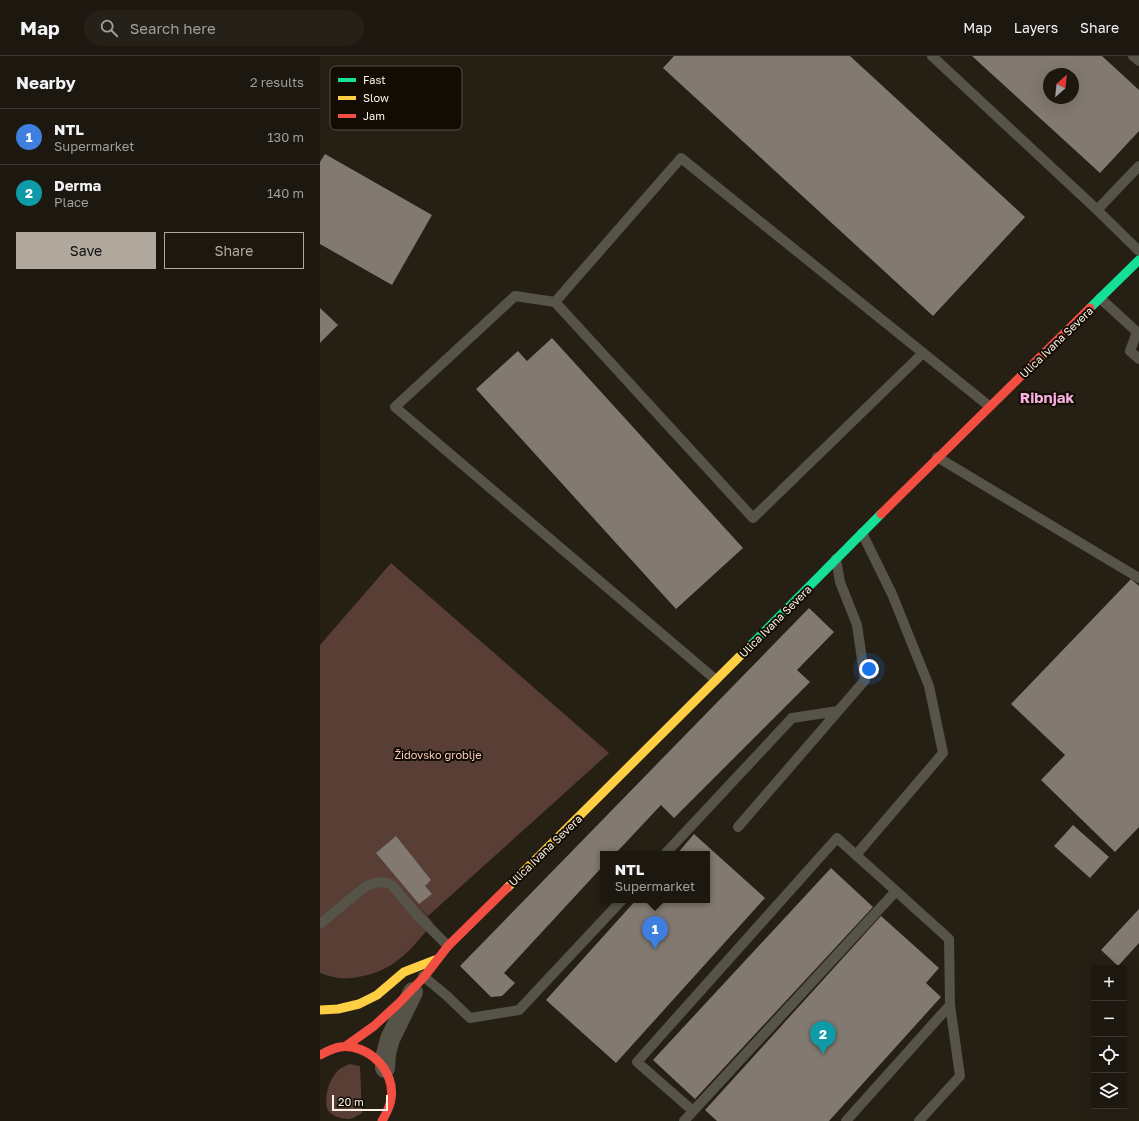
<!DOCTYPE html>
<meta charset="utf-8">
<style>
body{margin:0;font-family:"Golos Text",sans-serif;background:#252018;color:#f1f3f6}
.controls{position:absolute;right:12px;bottom:12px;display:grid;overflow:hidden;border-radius:0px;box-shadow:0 4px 16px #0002}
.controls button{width:36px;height:36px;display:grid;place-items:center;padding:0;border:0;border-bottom:1px solid #3a362f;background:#1c170f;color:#f1f3f6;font:20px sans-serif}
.compass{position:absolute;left:723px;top:12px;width:36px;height:36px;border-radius:50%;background:#1c170f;box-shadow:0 4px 16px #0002;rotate:27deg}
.scale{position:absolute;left:12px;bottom:10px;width:56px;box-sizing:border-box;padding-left:4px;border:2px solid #fbf2e5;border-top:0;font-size:11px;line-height:14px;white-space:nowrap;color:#fbf2e5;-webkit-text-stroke:3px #120c04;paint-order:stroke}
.you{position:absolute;left:549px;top:613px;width:14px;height:14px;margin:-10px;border:3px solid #fff;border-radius:50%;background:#1a73e8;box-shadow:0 0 0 6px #1a73e833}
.badge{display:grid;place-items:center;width:26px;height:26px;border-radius:50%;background:#b0a89c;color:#fff;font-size:13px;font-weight:700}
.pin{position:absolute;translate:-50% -33px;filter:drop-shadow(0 1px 2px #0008)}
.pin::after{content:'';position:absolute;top:21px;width:14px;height:12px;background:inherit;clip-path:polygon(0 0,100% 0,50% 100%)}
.popup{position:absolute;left:280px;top:795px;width:110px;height:52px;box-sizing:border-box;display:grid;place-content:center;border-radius:0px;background:#1c170f;filter:drop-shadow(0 1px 3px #0005);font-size:13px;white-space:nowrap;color:#a09f9e}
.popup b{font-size:15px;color:#f1f3f6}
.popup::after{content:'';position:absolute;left:50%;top:100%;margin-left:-8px;border:8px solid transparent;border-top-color:#1c170f}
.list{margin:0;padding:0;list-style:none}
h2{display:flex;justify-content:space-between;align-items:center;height:52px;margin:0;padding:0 16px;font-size:17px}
h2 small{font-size:13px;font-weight:400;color:#a09f9e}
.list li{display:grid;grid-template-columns:26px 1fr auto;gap:12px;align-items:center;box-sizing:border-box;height:56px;padding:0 16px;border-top:1px solid #3a362f}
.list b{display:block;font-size:15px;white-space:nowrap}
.list p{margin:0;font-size:13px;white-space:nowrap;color:#a09f9e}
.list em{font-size:13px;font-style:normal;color:#a09f9e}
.actions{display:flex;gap:8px;padding:12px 16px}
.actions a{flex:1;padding:9px 0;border:1px solid #b0a89c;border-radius:0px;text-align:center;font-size:14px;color:#b0a89c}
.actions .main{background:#b0a89c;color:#111}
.icon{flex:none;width:22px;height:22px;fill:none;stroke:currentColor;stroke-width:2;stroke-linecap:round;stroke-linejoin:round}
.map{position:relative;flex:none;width:819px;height:1065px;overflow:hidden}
header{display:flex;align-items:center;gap:24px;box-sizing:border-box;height:56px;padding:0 20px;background:#1c170f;border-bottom:1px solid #3a362f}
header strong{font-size:19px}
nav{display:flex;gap:22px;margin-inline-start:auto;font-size:14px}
.search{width:280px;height:36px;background:#252018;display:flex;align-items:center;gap:10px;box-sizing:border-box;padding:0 14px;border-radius:22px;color:#a09f9e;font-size:15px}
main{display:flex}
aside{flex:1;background:#1c170f}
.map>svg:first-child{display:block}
.green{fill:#583e35}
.building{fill:#827970;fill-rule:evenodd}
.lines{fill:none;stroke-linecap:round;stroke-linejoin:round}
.lane{stroke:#565348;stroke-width:10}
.street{stroke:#565348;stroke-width:20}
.fast{stroke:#16e098;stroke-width:9}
.slow{stroke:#ffcf43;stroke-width:9}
.jam{stroke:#f24e42;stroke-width:9}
.labels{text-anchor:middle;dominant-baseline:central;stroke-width:4;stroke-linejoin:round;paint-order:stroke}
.street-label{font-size:11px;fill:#fbf2e5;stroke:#120c04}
.park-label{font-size:11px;fill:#fac9b9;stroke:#120c04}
.district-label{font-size:15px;font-weight:bold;fill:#f6afdc;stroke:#120c04}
.key{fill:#120c04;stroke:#585148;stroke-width:1}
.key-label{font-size:11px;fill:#fbf2e5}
</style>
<header>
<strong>Map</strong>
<div class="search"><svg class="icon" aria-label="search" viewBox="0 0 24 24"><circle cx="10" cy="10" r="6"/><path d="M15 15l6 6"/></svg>Search here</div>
<nav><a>Map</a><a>Layers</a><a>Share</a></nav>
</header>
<main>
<aside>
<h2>Nearby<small>2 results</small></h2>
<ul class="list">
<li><span class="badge" style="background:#3f7fe0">1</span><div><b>NTL</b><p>Supermarket</p></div><em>130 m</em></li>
<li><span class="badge" style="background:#0f9aa8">2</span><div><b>Derma</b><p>Place</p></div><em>140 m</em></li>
</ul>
<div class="actions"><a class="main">Save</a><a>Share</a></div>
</aside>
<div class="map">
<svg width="819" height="1065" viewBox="0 0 819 1065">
<rect width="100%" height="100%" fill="#261f14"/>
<path class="green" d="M71,507L289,697L108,860L93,843L113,867C92,892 77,913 43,920C35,922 26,923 18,922C12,921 6,919 0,917V589Z
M29,1008L40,1010L42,1057C38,1059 33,1063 28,1063C21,1063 9,1059 7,1052C4,1039 10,1020 21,1012C23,1011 26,1010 29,1008Z"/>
<path class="building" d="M354,0H530L705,161L613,260L343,12Z
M652,0H782L819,34V75L780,117ZM729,18H753V42H729Z
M5,98L112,159L72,229L0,188V106Z
M0,252L18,269L0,287Z
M232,282L423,492L356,553L156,333L198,295L207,305Z
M811,523L819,530V771L795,796L721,724L745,699L691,648Z
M489,552L514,576L477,614L490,626L354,762L341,749L295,798H283V810L184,917L195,927L182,940L171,941L140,910Z
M753,769L789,801L770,822L734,790Z
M374,778L445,842L296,1007L226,944L316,844H387V798H357Z
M76,780L111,824L105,830L112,838L99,848L56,797Z
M511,812L553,851L375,1043L333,1004Z
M819,853V887L798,910L781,894Z
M561,860L619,912L606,927L621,941L509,1065H397L385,1054Z"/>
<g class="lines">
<path class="lane" d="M612,0L772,149L819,195
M813,0L819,5
M777,154L819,110
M780,242L817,276L810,295L819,303
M235,246L195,240L75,351L396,624
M603,297L433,462L235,246L361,102L669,350
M617,401L819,522
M418,771L545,624L537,569L520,526L516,503
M345,798L472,662L518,655
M536,799L623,697L609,630L572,538L542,477
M0,868L46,830L55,827L63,826L71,828L98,860L128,890
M103,920L126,939L150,962L199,954L302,844
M373,1055L317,1006L517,782L576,835
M364,1065L576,835L629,883L630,949
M526,1065L630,949L640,1020L599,1065"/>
<path class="street" d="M65,1012L66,998L70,983L93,936"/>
<path class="fast" d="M770,252L819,204
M430,590L561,458"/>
<path class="slow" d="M187,832L430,590
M0,954L18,953L39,948L57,939L84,916L115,904"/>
<path class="jam" d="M561,458L770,252
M26,990L54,970L79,947L104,921L128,890L187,832
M0,999C6,996 13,992 20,991C48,987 76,1015 71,1043C70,1051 66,1058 62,1065"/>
</g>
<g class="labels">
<g class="street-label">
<text transform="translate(736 286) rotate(-44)">Ulica Ivana Severa</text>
<text transform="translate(455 565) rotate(-45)">Ulica Ivana Severa</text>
<text transform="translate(225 794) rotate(-44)">Ulica Ivana Severa</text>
</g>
<g class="park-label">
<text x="118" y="698">Židovsko groblje</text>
</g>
<g class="district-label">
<text x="727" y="341">Ribnjak</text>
</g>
</g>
<rect x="10" y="10" width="132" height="64" rx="6" class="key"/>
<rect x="18" y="22" width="18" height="4" fill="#16e098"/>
<rect x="18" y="40" width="18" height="4" fill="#ffcf43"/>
<rect x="18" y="58" width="18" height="4" fill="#f24e42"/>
<g class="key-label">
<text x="43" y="28">Fast</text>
<text x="43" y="46">Slow</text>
<text x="43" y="64">Jam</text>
</g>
</svg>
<div class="controls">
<button>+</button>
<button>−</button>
<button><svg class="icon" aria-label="locate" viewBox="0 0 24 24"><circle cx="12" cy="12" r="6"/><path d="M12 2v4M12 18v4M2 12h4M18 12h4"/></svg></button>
<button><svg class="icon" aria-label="layers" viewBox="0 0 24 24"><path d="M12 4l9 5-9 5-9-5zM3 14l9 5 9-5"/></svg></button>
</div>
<svg class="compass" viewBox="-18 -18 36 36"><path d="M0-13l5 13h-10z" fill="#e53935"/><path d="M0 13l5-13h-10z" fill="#a09f9e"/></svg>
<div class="scale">20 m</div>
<div class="you"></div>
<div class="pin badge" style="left:335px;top:893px;background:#3f7fe0">1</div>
<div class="popup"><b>NTL</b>Supermarket</div>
<div class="pin badge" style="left:503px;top:998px;background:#0f9aa8">2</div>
</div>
</main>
